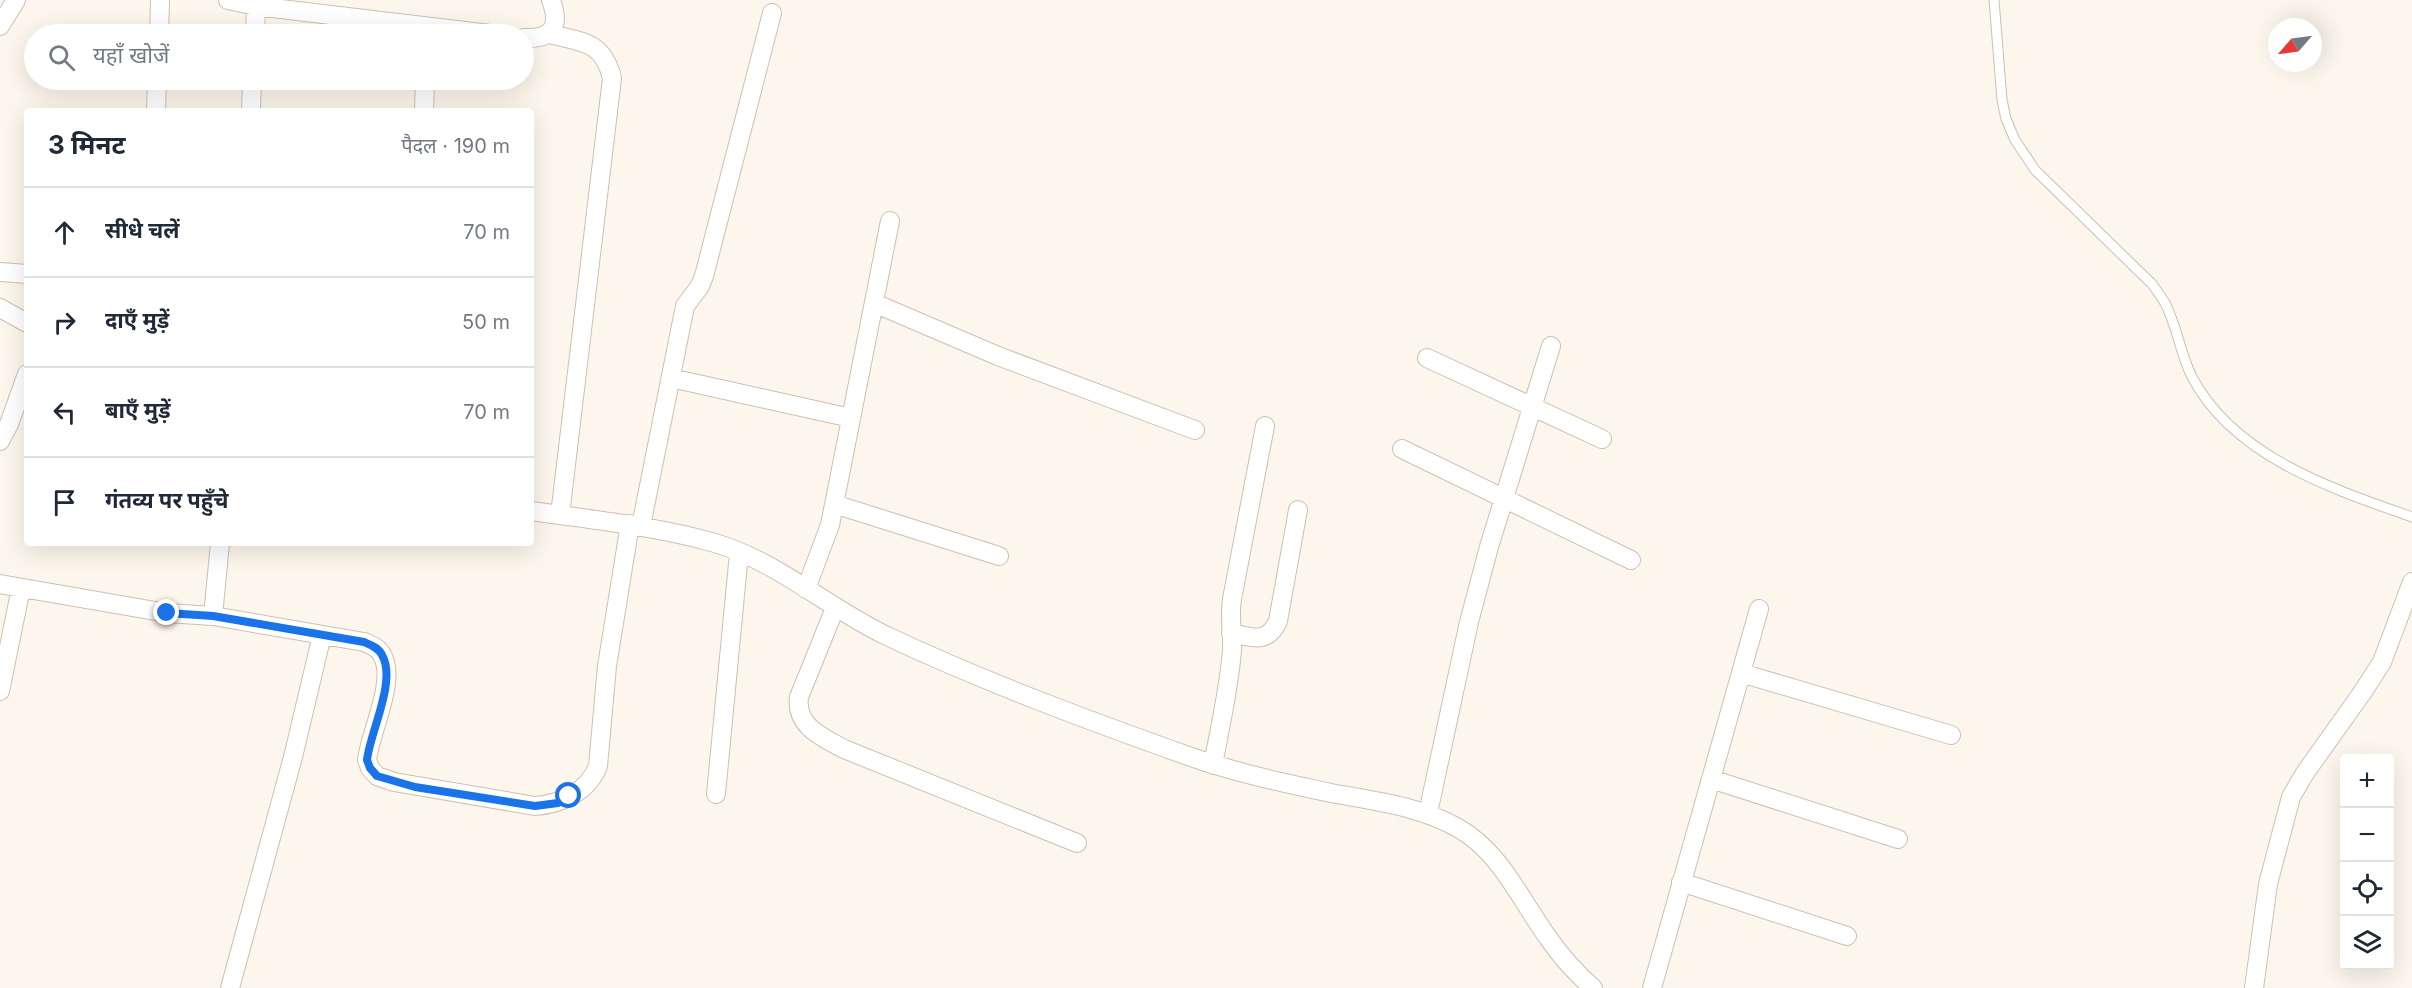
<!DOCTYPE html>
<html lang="hi">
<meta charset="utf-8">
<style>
body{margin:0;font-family:Inter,"Noto Sans Devanagari",sans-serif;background:#f2f2f3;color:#1f2937}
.controls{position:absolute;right:18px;bottom:18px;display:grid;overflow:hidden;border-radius:6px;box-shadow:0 6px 24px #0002}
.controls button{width:54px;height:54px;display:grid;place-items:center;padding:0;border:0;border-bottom:2px solid #e0e1e3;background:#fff;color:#1f2937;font:30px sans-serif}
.compass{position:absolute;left:2268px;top:18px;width:54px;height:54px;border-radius:50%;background:#fff;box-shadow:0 6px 24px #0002;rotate:242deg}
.stop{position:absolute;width:18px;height:18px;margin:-14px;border:4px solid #1a73e8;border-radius:50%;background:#fff}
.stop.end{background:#1a73e8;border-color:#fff;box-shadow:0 2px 6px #0008}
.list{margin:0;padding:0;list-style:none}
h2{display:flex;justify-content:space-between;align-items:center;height:78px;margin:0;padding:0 24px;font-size:26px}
h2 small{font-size:20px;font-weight:400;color:#747a83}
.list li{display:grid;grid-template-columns:39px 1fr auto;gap:18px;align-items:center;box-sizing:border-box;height:90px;padding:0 24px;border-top:2px solid #e0e1e3}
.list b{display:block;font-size:22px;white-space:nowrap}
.list em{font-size:20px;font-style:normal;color:#747a83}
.icon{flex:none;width:33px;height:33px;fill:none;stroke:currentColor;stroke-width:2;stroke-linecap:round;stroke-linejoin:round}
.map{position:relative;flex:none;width:2412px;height:988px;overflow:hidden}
.search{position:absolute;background:#fff;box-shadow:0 6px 24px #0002;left:24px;top:24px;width:510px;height:66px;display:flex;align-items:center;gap:15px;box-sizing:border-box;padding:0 21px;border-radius:33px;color:#747a83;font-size:22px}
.panel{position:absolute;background:#fff;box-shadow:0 6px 24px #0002;left:24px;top:108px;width:510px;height:438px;border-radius:6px}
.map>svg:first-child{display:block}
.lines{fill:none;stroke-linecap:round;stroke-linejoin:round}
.lane-casing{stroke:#d1beb0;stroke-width:11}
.street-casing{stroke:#d1beb0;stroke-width:20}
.lane{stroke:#fff;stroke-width:9}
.street{stroke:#fff;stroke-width:18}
.route{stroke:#1a73e8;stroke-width:8}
</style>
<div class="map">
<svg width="2412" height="988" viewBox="0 0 2412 988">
<rect width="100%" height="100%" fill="#fdf6ec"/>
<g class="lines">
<g class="lane-casing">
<path id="lane" d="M1994,0L2002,100L2006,119L2015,140L2035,170L2152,284C2156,290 2161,296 2165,303C2177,326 2180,353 2192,377C2234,457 2333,489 2412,517"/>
</g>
<g class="street-casing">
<path id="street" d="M228,0L256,6L490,34
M0,26L16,0
M159,34L160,0
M255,34L256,6
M549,34C582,42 603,41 612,78L560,515
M524,38C552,39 561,28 551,0
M156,111L157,80
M251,111L252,80
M424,111L425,80
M0,272L27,274
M874,303L998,356L1195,430
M0,308L27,323
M1427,358L1602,439
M671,378L851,418
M0,441L9,424L27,374
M1402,449L1631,560
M834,504L999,556
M531,511C593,520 655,526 715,543C779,562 829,609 889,637C987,683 1090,721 1191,757C1237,773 1284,783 1331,793C1375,801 1419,806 1458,828C1501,852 1521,901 1549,939C1562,958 1576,973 1593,988
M641,526L685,306L700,286L704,276L772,13
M0,584L167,613L213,616L364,642C371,645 379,648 382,655C397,680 370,732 367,760L370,768L377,776L394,782L535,806C561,804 588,792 598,766L607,666L630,524
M806,589L830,525L890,221
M835,608L799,697C795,726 822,737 844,749L1077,843
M213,616L220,543
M1231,633C1252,637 1267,645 1278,621L1298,510
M1741,673L1951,735
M0,691L21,588
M1213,765C1220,727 1229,689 1232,650C1233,633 1229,617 1232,599L1265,426
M1711,779L1898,839
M716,794L739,553
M1428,813L1469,622L1489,547L1551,346
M1681,882L1847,936
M230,988L293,757L322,635
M1652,988L1759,609
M2254,988L2268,884L2291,797L2305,773L2362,693L2382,662L2412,582"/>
</g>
<use href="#lane" class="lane"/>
<use href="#street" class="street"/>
</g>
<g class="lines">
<path class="route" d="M167,613L213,616L364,642C371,645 379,648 382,655C397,681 370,732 367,760L370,768L377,776L415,787L535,806L558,803L569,796"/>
</g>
</svg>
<div class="controls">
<button>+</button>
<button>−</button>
<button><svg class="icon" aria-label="locate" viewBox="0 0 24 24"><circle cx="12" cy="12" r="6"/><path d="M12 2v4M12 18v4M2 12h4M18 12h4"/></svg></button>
<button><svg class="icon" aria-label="layers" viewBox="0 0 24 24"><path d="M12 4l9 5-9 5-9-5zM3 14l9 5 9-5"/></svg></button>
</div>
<svg class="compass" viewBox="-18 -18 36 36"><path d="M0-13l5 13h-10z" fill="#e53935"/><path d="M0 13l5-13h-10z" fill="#747a83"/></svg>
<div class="stop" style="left:569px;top:796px"></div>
<div class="stop end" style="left:167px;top:613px"></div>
<div class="search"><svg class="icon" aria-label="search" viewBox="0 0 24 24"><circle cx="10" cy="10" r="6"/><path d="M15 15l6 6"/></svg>यहाँ खोजें</div>
<section class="panel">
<h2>3 मिनट<small>पैदल · 190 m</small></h2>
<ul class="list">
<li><svg class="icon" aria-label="ahead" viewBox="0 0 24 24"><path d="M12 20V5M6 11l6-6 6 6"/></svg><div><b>सीधे चलें</b></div><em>70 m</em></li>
<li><svg class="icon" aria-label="right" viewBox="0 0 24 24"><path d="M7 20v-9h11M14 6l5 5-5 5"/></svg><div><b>दाएँ मुड़ें</b></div><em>50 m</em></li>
<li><svg class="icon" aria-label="left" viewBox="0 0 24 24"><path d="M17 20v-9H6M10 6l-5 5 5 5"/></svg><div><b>बाएँ मुड़ें</b></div><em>70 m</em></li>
<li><svg class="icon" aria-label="arrive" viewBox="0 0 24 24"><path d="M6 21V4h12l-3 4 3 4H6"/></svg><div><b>गंतव्य पर पहुँचे</b></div></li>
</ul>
</section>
</div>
